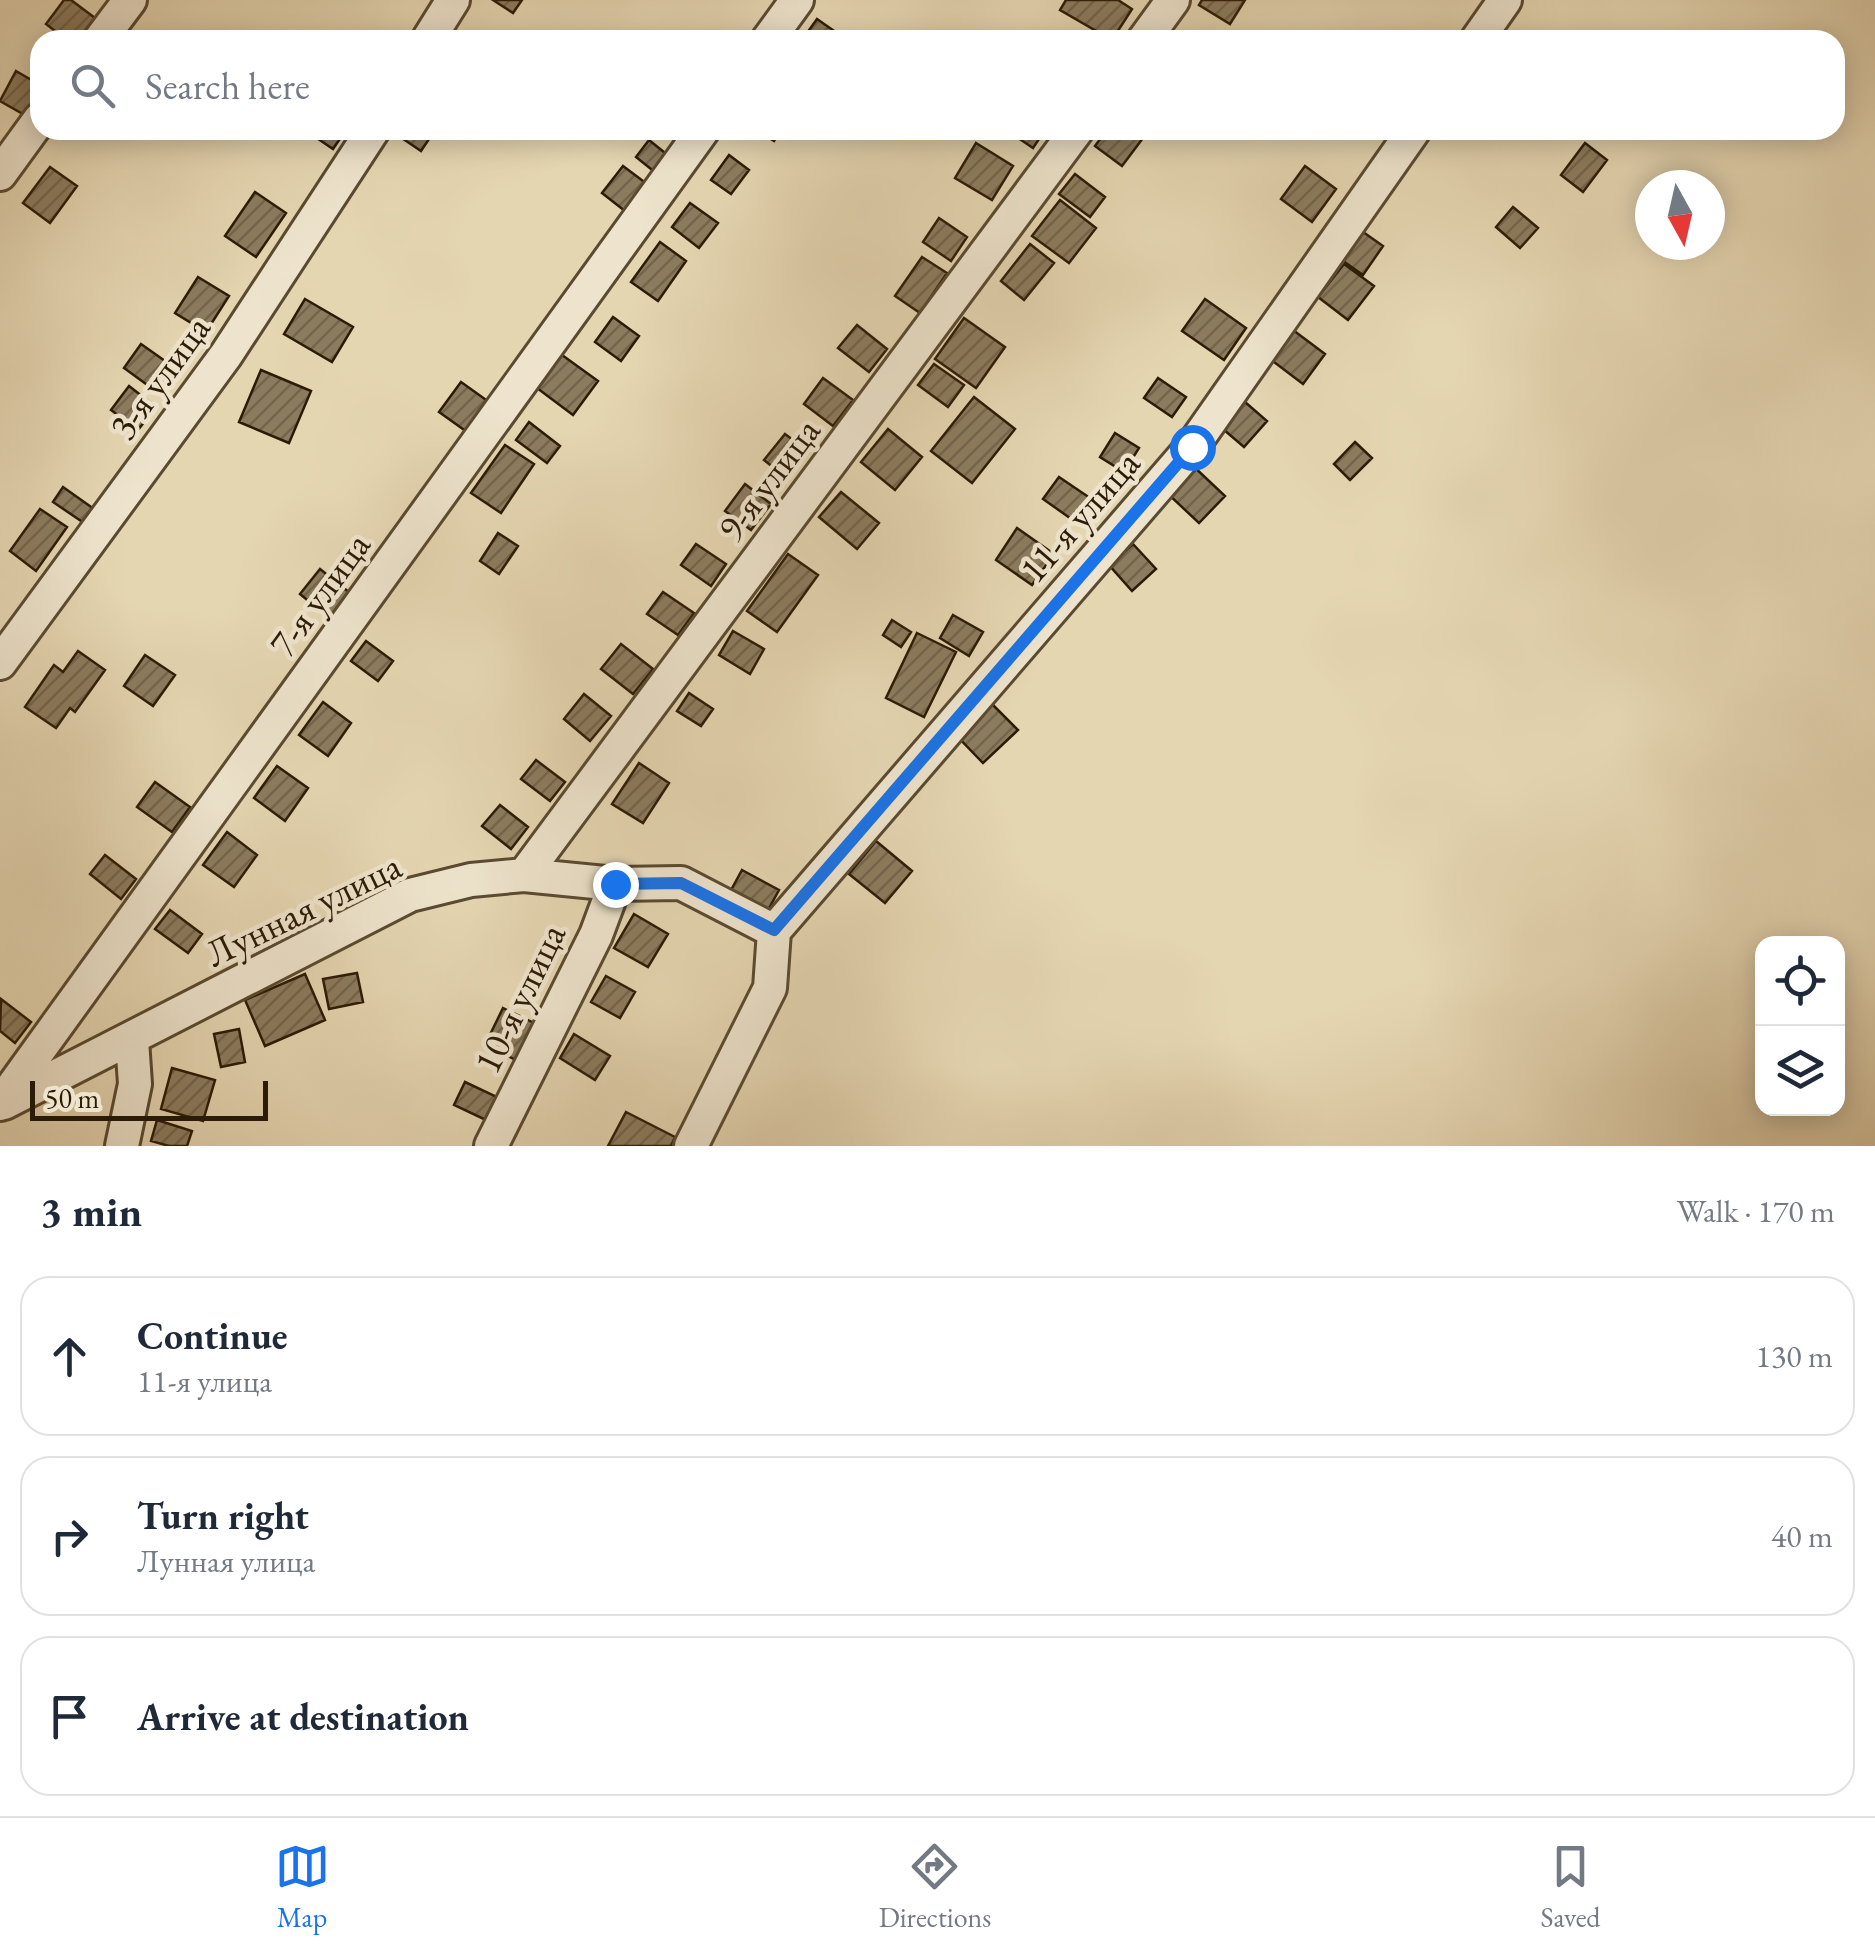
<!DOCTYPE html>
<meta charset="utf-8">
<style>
body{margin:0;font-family:"EB Garamond",serif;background:#f6f6f7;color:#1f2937}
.controls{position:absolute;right:30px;bottom:30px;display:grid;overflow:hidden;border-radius:20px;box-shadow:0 5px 25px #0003}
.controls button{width:90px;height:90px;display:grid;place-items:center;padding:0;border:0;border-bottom:2px solid #e0e1e3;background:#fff;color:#1f2937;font:50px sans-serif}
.compass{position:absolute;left:1635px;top:170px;width:90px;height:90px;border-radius:50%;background:#fff;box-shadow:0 5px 25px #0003;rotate:172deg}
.scale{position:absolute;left:30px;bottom:25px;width:238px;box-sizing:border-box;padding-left:10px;border:5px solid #2c1b06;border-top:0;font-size:28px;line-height:35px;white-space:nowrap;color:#2c1b06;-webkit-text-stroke:8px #eee4cd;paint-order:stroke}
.stop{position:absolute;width:30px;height:30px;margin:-22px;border:8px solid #1a73e8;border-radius:50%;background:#fff}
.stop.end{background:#1a73e8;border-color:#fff;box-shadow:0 2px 10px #0008}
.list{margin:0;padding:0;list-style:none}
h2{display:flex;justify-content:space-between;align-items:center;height:130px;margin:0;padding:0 40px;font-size:42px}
h2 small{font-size:32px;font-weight:400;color:#747a83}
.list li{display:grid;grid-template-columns:65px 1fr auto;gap:30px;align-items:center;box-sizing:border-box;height:160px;margin:0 20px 20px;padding:0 20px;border:2px solid #e0e1e3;border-radius:30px}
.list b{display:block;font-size:38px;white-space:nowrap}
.list p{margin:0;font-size:32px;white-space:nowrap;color:#747a83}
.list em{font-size:32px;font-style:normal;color:#747a83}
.icon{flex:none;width:55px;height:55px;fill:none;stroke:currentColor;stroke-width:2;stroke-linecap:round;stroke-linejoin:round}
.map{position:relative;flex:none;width:1875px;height:1146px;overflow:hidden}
.search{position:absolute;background:#fff;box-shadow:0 5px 25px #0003;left:30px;right:30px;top:30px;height:110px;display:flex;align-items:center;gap:25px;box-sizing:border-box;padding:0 35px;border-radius:30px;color:#747a83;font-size:38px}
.sheet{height:670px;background:#fff}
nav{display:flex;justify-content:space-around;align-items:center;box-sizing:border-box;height:140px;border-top:2px solid #e0e1e3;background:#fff;font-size:28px;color:#747a83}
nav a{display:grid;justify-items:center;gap:5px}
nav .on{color:#1a73e8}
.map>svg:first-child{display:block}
.building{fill:url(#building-hatch);stroke:#2c1b06;stroke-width:2.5}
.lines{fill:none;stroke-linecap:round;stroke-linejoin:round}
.minor-casing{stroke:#5a4a31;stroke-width:38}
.minor{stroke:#eee4cd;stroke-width:32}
.route{stroke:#1a73e8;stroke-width:12}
.labels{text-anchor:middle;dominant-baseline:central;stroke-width:9;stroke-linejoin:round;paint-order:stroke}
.street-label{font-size:38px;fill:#2c1b06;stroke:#eee4cd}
</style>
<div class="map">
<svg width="1875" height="1146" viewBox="0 0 1875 1146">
<defs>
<pattern id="building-hatch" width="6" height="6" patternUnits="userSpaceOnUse" patternTransform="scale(2.5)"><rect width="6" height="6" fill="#8c7c5f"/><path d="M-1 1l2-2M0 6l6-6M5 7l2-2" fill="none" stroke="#73654c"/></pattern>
</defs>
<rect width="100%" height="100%" fill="#e5d6b2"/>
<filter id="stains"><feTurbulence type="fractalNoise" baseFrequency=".002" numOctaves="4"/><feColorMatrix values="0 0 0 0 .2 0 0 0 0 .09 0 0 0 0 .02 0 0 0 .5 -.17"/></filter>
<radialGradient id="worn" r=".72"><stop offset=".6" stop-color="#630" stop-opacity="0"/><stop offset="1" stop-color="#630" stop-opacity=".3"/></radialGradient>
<path class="building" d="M64,0H71L95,18L78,40H67L46,24Z
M493,0H522L513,13Z
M1066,0H1118L1132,9L1112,40L1060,10Z
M1202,0H1245L1230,24L1199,5Z
M817,19L847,40H802Z
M16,71L40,85V100L30,118L0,101Z
M305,130H346L333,149Z
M390,130H435L421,151Z
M757,130H781L774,141Z
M1013,130H1045L1033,148L1011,133Z
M1107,130H1149L1122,166L1095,146Z
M649,140L675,161L661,177L636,157Z
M976,143L1013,166L992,200L955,178Z
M1585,143L1607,160L1583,192L1561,175Z
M729,155L749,170L731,194L711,180Z
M623,166L651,187L630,215L602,193Z
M1305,166L1336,189L1312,222L1281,199Z
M50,167L77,186L50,223L23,203Z
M1075,174L1105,197L1090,217L1059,194Z
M255,192L286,213L256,257L225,236Z
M1060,200L1096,228L1069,263L1032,236Z
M690,203L718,223L699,248L672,227Z
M1513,207L1538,228L1520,248L1496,227Z
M939,218L967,237L951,261L923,242Z
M1356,227L1383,246L1363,275L1336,256Z
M660,242L686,261L658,301L631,282Z
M1030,244L1054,263L1024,300L1001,281Z
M922,257L947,273L920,313L895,296Z
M1344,264L1374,286L1348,320L1318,297Z
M198,277L229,296L206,332L175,313Z
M305,299L353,327L332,362L284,334Z
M1205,299L1246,328L1224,360L1182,331Z
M613,317L639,336L621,361L595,342Z
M964,318L1005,347L976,388L935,359Z
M857,325L887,349L869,372L838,348Z
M1293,330L1325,354L1303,384L1270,359Z
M141,344L175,368L157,392L124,368Z
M562,355L598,381L573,415L537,388Z
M934,364L964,385L948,407L918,385Z
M261,370L311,391L289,443L239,422Z
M823,378L853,400L833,426L804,404Z
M1158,378L1186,397L1172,417L1144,398Z
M461,382L489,402L467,432L439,412Z
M129,386L156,407L138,430L111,410Z
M974,397L1015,429L972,483L931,451Z
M1245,402L1267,421L1244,447L1223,429Z
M529,422L560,446L547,463L516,440Z
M888,429L922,457L895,490L861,462Z
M1115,433L1139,448L1124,472L1100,457Z
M785,434L809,452L788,479L764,460Z
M1355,442L1372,458L1350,480L1334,464Z
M505,445L534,464L501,513L471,493Z
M1192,465L1225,496L1199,523L1166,492Z
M1059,477L1093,500L1077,523L1043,499Z
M745,484L771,504L751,530L725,511Z
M63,487L94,509L84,523L53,502Z
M841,492L879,523L857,549L819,517Z
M40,509L67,527L36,571L10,551Z
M1017,528L1054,554L1032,585L996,560Z
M498,533L518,546L499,574L480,561Z
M696,544L726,564L711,586L681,565Z
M1133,544L1156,569L1132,591L1109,565Z
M788,554L818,575L777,632L747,611Z
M320,569L350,593L329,618L300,594Z
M663,592L694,613L678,635L647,614Z
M953,615L983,632L969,656L940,638Z
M892,620L911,632L901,647L883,635Z
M733,631L764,649L750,674L719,655Z
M917,633L956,652L924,717L886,698Z
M366,641L393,661L378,681L351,661Z
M621,644L653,669L633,694L601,669Z
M78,651L105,670L75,712L70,708L56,728L25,707L54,665L63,672Z
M145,655L175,675L153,706L124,686Z
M689,693L713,709L701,726L677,711Z
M584,694L611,716L590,741L564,719Z
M989,701L1018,730L983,763L955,734Z
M323,702L351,723L328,756L299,735Z
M536,760L565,782L550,801L521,779Z
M639,763L669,783L643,823L612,804Z
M277,766L308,788L285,821L254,798Z
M155,782L190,807L172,832L137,807Z
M500,805L528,827L511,849L482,826Z
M227,832L257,855L234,887L203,865Z
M876,841L912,871L885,903L849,874Z
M105,855L136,879L121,899L90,874Z
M742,870L779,890L761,923L724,903Z
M170,910L202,934L188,953L155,929Z
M634,914L668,934L648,967L614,948Z
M357,973L363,1002L329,1009L323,979Z
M305,974L325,1020L265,1046L245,1000Z
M606,976L635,992L620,1018L591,1002Z
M1,999L31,1022L15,1043L0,1031Z
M503,1008L536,1024L518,1061L485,1045Z
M239,1029L245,1062L221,1067L214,1034Z
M574,1034L610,1056L595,1080L560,1058Z
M172,1068L215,1080L203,1121L161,1109Z
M465,1082L497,1097L486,1120L454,1105Z
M626,1112L675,1137L671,1146H608Z
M157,1120L192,1131L187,1146H169L151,1141Z"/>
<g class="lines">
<g class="minor-casing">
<path id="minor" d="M100,40L130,0
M428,40L453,0
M768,40L797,0
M1144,40L1173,0
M1477,40L1505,0
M0,174L40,119
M0,663L226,355L373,130
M524,875L1077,130
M774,931L1192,447L1414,130
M4,1103L410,895L471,880L524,875L615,884L681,883L774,931
M0,1104L703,130
M122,1146L135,1084L132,1040
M491,1146L596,935L615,884
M691,1146L770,988L774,931"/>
</g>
<use href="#minor" class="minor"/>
</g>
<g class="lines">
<path class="route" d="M615,884L681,883L774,930L1192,447"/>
</g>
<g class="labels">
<g class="street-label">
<text transform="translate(159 377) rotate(-54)">3-я улица</text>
<text transform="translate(768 479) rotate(-53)">9-я улица</text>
<text transform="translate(1079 516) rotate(-49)">11-я улица</text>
<text transform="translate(319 594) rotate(-54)">7-я улица</text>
<text transform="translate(303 909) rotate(-26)">Лунная улица</text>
<text transform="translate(519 998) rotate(-64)">10-я улица</text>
</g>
</g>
<rect width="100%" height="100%" filter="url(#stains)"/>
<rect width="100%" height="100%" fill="url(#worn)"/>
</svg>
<div class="controls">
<button><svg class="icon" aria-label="locate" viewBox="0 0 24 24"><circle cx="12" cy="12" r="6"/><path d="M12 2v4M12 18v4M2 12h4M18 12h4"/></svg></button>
<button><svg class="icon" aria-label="layers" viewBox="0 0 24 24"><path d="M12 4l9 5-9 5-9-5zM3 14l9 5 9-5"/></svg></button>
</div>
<svg class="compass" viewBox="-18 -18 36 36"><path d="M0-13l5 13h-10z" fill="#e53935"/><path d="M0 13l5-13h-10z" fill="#747a83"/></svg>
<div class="scale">50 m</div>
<div class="stop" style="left:1192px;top:447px"></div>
<div class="stop end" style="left:615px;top:884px"></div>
<div class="search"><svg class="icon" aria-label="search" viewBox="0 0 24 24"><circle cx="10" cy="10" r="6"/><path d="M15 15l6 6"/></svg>Search here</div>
</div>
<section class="sheet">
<h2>3 min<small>Walk · 170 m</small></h2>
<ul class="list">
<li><svg class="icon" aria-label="ahead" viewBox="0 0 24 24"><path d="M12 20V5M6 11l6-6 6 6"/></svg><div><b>Continue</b><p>11-я улица</p></div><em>130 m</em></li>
<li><svg class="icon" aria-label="right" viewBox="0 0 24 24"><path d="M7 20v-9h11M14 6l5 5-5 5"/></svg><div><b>Turn right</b><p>Лунная улица</p></div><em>40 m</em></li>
<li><svg class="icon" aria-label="arrive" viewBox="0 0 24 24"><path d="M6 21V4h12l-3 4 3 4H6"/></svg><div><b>Arrive at destination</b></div></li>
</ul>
</section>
<nav>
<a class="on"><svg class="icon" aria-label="map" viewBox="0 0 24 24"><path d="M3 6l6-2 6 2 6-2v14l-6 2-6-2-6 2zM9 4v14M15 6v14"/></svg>Map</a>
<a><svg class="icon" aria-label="directions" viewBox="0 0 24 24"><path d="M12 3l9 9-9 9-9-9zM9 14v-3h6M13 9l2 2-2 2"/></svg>Directions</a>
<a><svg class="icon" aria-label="saved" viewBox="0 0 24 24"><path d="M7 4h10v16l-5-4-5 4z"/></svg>Saved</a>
</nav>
